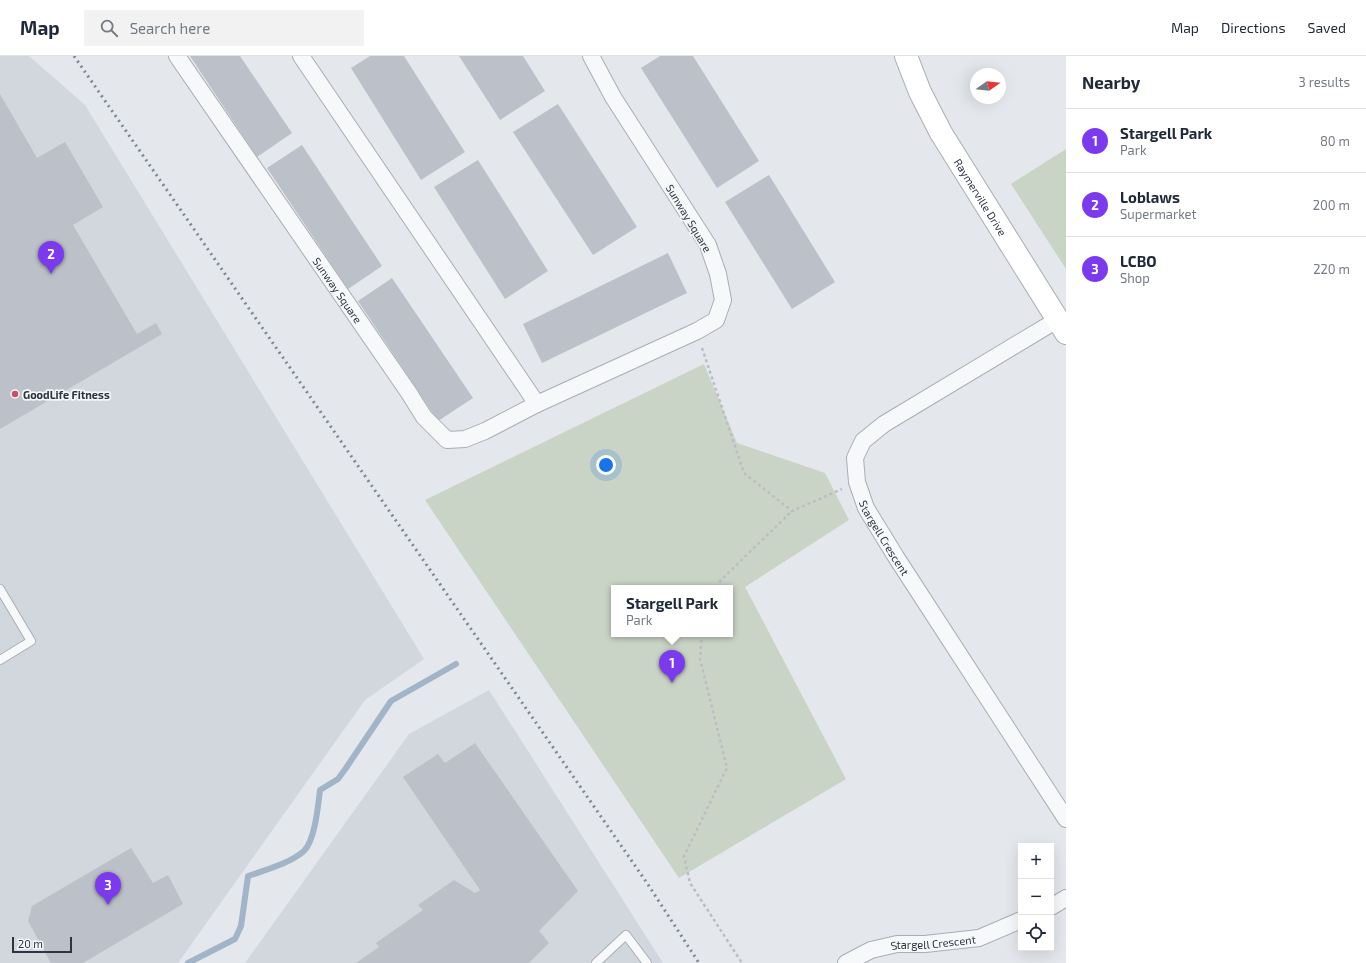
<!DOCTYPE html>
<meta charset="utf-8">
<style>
body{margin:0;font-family:"Exo 2",sans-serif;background:#f2f2f3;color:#1f2937}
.controls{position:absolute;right:12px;bottom:12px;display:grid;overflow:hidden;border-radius:0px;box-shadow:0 4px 16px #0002}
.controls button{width:36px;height:36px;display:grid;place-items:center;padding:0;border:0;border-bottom:1px solid #e0e1e3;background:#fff;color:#1f2937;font:20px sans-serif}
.compass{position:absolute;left:970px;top:12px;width:36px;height:36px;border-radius:50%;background:#fff;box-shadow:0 4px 16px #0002;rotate:76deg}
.scale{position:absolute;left:12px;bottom:10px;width:60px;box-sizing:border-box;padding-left:4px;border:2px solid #2d3542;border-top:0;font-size:11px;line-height:14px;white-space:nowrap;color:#2d3542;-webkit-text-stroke:3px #f4f6f8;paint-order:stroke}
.you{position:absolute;left:606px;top:409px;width:14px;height:14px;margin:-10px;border:3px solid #fff;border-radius:50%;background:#1a73e8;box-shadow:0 0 0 6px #1a73e833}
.badge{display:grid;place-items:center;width:26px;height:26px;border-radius:50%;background:#7c3aed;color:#fff;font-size:13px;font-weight:700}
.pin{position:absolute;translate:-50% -33px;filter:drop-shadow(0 1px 2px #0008)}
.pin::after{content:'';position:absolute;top:21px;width:14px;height:12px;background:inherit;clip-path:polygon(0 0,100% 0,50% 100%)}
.popup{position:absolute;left:611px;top:529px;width:122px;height:52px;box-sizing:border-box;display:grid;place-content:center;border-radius:0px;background:#fff;filter:drop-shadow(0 1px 3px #0005);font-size:13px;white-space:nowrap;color:#747a83}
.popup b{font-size:15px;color:#1f2937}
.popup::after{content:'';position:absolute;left:50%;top:100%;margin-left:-8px;border:8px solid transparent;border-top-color:#fff}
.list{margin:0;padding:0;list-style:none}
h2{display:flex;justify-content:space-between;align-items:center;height:52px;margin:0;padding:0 16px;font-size:17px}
h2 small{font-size:13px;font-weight:400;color:#747a83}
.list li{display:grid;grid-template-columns:26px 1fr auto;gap:12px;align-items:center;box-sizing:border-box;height:64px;padding:0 16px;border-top:1px solid #e0e1e3}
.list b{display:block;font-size:15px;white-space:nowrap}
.list p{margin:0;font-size:13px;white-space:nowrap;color:#747a83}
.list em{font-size:13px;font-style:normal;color:#747a83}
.icon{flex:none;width:22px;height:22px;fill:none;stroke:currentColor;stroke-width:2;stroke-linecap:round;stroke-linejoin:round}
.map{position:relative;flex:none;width:1066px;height:907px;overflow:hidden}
header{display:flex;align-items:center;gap:24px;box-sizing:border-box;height:56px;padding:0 20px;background:#fff;border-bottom:1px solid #e0e1e3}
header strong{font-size:19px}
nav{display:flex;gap:22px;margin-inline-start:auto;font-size:14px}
.search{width:280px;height:36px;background:#f2f2f3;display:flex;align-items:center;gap:10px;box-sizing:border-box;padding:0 14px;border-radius:0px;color:#747a83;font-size:15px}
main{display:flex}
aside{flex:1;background:#fff}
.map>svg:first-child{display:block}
.built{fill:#d2d6dd}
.green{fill:#cad4c6;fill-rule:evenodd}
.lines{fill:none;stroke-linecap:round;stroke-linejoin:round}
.stream{stroke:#a2b5c8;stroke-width:6}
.building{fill:#bcc0c8}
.lane-casing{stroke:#a9aeb5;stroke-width:10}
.street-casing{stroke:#a9aeb5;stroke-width:18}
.secondary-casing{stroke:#a9aeb5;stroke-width:24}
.path{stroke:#babec2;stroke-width:2.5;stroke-dasharray:3 3;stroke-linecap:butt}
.lane{stroke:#f7f8f9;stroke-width:8}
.street{stroke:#f7f8f9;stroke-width:16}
.secondary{stroke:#fff;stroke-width:22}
.rail{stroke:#7f8794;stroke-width:3;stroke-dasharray:2 4;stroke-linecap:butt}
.poi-dot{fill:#c65367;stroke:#f4f6f8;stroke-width:1.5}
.labels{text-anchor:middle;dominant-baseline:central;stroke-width:3.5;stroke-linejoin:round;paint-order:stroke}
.street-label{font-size:11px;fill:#2d3542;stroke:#f4f6f8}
.poi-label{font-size:11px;font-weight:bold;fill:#2d3542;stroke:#f4f6f8;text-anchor:start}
</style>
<header>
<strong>Map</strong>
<div class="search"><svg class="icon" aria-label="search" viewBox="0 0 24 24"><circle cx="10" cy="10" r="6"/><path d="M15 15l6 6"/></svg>Search here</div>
<nav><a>Map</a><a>Directions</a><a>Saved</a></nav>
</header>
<main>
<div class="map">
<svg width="1066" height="907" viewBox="0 0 1066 907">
<rect width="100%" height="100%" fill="#e4e7eb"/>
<path class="built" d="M0,0H29L85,49L424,603L365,644L178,907H0Z
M489,634L663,907H245L409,678Z"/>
<path class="green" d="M1066,93V213L1011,128Z
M704,308L737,387L825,417L849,464L745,531L846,723L679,822L425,444ZM614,532H730V578H614Z"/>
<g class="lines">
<path class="stream" d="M188,907L235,883L241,870L248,820C265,814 289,808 304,795C315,784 318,750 320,734L338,723L346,712L391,645L456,608"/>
</g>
<path class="building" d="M190,0H240L292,77L257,101Z
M370,0H404L465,96L421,124L351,12Z
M459,0H523L545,35L500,64Z
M660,0H693L759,105L717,132L641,12Z
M0,38L37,102L65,86L103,151L73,169L137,278L156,267L162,278L0,373Z
M558,48L637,171L593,199L513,76Z
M302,89L382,210L348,233L267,112Z
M478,104L548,215L505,243L434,131Z
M769,119L835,226L792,253L725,146Z
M668,197L687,237L542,307L523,268Z
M392,222L473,342L438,365L358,245Z
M475,687L578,835L539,875L549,887L529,907H356L379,891L376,887L423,854L418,849L454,824L475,837L480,834L403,721L438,698L445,707Z
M131,792L153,827L168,819L183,848L83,907H51L28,865L32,850Z"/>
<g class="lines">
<g class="lane-casing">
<path id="lane" d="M0,533L31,585L0,604
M596,907L626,879L647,907"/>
</g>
<g class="street-casing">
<g id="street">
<path id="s1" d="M177,0L409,337L424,361L447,384L465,383L485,375L537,348L697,275L716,264L723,244L718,218L708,189L613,41L591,0"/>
<path d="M301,0L537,348"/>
<path id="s2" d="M1057,264L884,368L863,385L855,402L857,426L866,452L896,501L1066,763"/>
<path d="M1051,851L1066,842"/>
<path id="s3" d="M846,907L871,894L897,888H925L979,882L1021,864"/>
</g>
</g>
<g class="secondary-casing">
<g id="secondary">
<path id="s4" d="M906,0L920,36L941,77L1066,277"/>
</g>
</g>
<path class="path" d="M702,292L744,417L792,455L842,433
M717,532L721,524L792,455
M702,578L700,603L727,712L684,800L690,827L742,907"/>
<use href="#lane" class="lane"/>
<use href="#street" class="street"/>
<use href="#secondary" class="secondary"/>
<path class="rail" d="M74,0L647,827L699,907"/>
</g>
<circle class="poi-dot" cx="15" cy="338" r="4"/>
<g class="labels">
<g class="street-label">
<text stroke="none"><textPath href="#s4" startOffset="160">Raymerville Drive</textPath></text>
<text transform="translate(689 162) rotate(59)">Sunway Square</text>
<text stroke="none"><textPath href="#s1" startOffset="284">Sunway Square</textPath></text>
<text stroke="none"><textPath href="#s2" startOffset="334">Stargell Crescent</textPath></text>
<text stroke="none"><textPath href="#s3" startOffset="91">Stargell Crescent</textPath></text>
</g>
<g class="poi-label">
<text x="23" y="338">GoodLife Fitness</text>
</g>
</g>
</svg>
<div class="controls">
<button>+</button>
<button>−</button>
<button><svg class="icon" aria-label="locate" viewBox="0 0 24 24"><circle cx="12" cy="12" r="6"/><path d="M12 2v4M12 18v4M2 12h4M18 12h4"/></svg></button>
</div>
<svg class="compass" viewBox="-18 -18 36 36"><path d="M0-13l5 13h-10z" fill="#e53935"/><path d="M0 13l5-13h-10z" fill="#747a83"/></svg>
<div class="scale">20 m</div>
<div class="you"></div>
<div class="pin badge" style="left:672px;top:627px">1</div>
<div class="popup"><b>Stargell Park</b>Park</div>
<div class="pin badge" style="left:51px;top:218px">2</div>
<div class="pin badge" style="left:108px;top:849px">3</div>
</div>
<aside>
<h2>Nearby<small>3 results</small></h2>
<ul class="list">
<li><span class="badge">1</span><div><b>Stargell Park</b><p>Park</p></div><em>80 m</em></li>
<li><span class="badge">2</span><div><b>Loblaws</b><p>Supermarket</p></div><em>200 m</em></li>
<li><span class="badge">3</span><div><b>LCBO</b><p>Shop</p></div><em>220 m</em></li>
</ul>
</aside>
</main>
